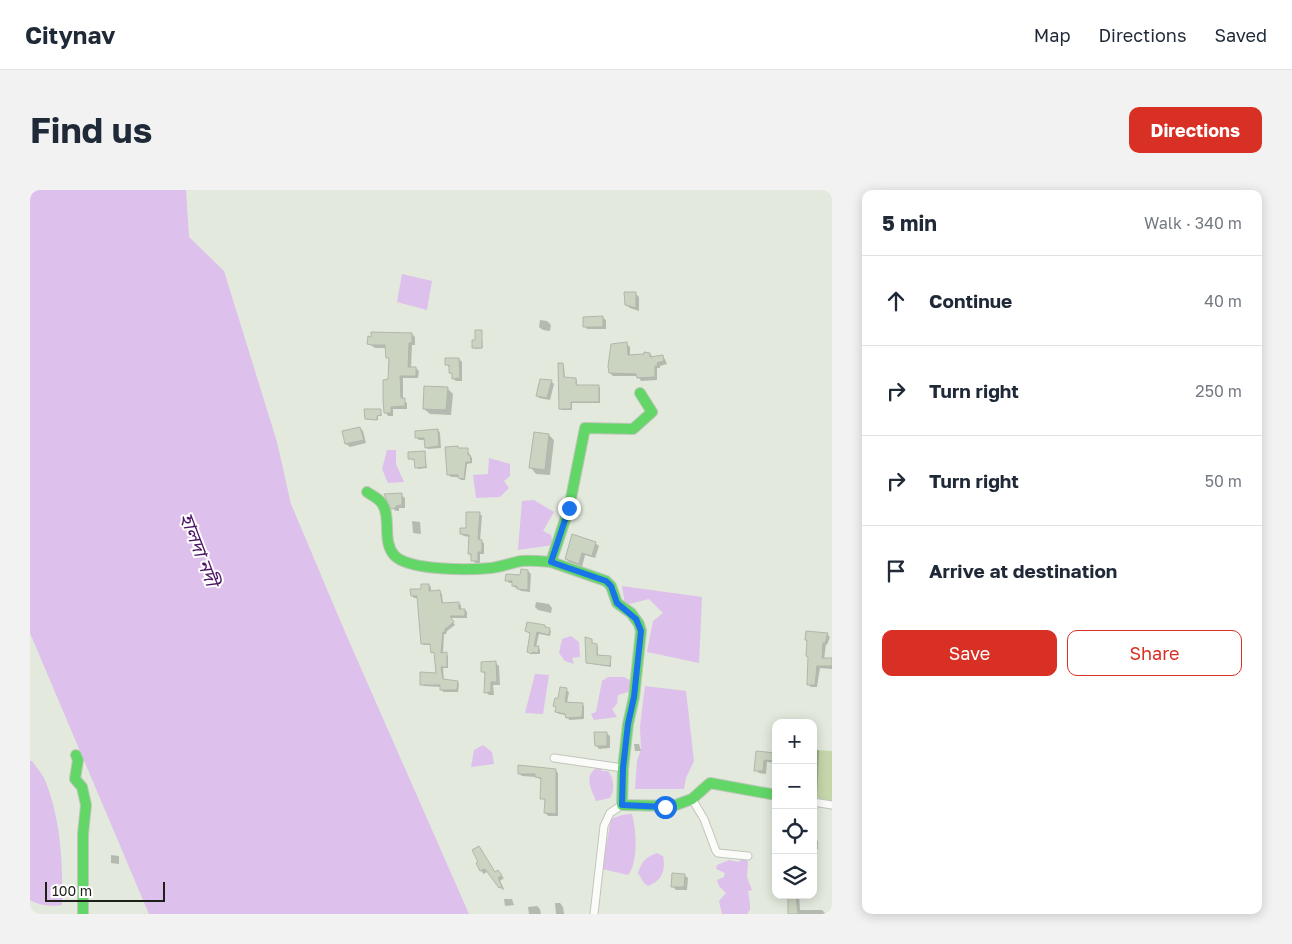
<!DOCTYPE html>
<meta charset="utf-8">
<style>
body{margin:0;font-family:"Golos Text","Noto Sans Bengali",sans-serif;background:#f2f2f3;color:#1f2937}
.controls{position:absolute;right:15px;bottom:15px;display:grid;overflow:hidden;border-radius:10px;box-shadow:0 2px 12px #0003}
.controls button{width:45px;height:45px;display:grid;place-items:center;padding:0;border:0;border-bottom:1px solid #e0e1e3;background:#fff;color:#1f2937;font:25px sans-serif}
.scale{position:absolute;left:15px;bottom:12px;width:120px;box-sizing:border-box;padding-left:5px;border:2px solid #1d2018;border-top:0;font-size:14px;line-height:18px;white-space:nowrap;color:#1d2018;-webkit-text-stroke:4px #fff;paint-order:stroke}
.stop{position:absolute;width:15px;height:15px;margin:-11px;border:4px solid #1a73e8;border-radius:50%;background:#fff}
.stop.end{background:#1a73e8;border-color:#fff;box-shadow:0 1px 5px #0008}
.list{margin:0;padding:0;list-style:none}
h2{display:flex;justify-content:space-between;align-items:center;height:65px;margin:0;padding:0 20px;font-size:21px}
h2 small{font-size:16px;font-weight:400;color:#747a83}
.list li{display:grid;grid-template-columns:32px 1fr auto;gap:15px;align-items:center;box-sizing:border-box;height:90px;padding:0 20px;border-top:1px solid #e0e1e3}
.list b{display:block;font-size:19px;white-space:nowrap}
.list em{font-size:16px;font-style:normal;color:#747a83}
.actions{display:flex;gap:10px;padding:15px 20px}
.actions a{flex:1;padding:11px 0;border:1px solid #d93025;border-radius:10px;text-align:center;font-size:18px;color:#d93025}
.actions .main{background:#d93025;color:#fff}
.icon{flex:none;width:28px;height:28px;fill:none;stroke:currentColor;stroke-width:2;stroke-linecap:round;stroke-linejoin:round}
.map{position:relative;flex:none;width:802px;height:724px;overflow:hidden;border-radius:10px}
header{display:flex;align-items:center;gap:30px;box-sizing:border-box;height:70px;padding:0 25px;background:#fff;border-bottom:1px solid #e0e1e3}
header strong{font-size:24px}
nav{display:flex;gap:28px;margin-inline-start:auto;font-size:18px}
.intro{display:flex;align-items:center;justify-content:space-between;box-sizing:border-box;height:120px;padding:0 30px}
h1{margin:0;font-size:35px}
.button{padding:12px 22px;border-radius:10px;background:#d93025;color:#fff;font-size:18px;font-weight:700}
main{display:flex;gap:30px;padding:0 30px}
aside{flex:1;background:#fff;border-radius:10px;box-shadow:0 2px 12px #0003}
.map>svg:first-child{display:block}
.green{fill:#c5d7aa}
.water{fill:#ddc0ec}
.shadow{fill:#0003}
.building{fill:#cbd4c0;stroke:#b2b6ad}
.lines{fill:none;stroke-linecap:round;stroke-linejoin:round}
.street-casing{stroke:#c1c5bb;stroke-width:9}
.fast-casing{stroke:#c1c5bb;stroke-width:12}
.street{stroke:#fbfcfa;stroke-width:7}
.fast{stroke:#63d668;stroke-width:10}
.route{stroke:#1a73e8;stroke-width:6}
.labels{text-anchor:middle;dominant-baseline:central;stroke-width:4;stroke-linejoin:round;paint-order:stroke}
.water-label{font-size:19px;font-style:italic;fill:#4c1565;stroke:#fff}
</style>
<header>
<strong>Citynav</strong>
<nav><a>Map</a><a>Directions</a><a>Saved</a></nav>
</header>
<div class="intro"><h1>Find us</h1><a class="button">Directions</a></div>
<main>
<div class="map">
<svg width="802" height="724" viewBox="0 0 802 724">
<rect width="100%" height="100%" fill="#e3e9dc"/>
<path class="green" d="M786,560L802,561V611L783,608Z"/>
<path class="water" d="M0,0H156L159,47L194,81L247,252L261,314L315,442L439,724H119L0,443Z
M372,84L402,91L397,120L367,112Z
M357,260H366V274L374,292L358,293L352,279Z
M459,268L480,274V286L474,291L479,298L470,307L446,308L443,285L458,284Z
M504,310L524,322L513,341L521,345L523,355L488,360L492,311Z
M592,396L672,407L669,473L617,462L623,431L633,423L619,409L595,415Z
M541,446L549,452L550,467L542,468L544,474L535,471L529,463L532,449Z
M505,484L519,485L513,524L495,523Z
M578,487H594L601,491V501L588,505L587,514L582,519L587,527L564,530L561,524L566,522L572,491Z
M615,496L656,501L664,571L656,588L654,599H605L607,571L611,559L610,536Z
M453,555L462,562L464,574L441,577L444,560Z
M0,571H2C6,577 12,583 15,590C31,630 33,673 32,715C22,717 8,715 0,710Z
M570,576L572,581H578C584,588 585,599 580,608L566,611C560,597 553,584 570,576Z
M602,624C606,639 609,672 598,685L572,679L581,629L592,625Z
M627,663L633,666C636,680 632,691 618,696L614,693L608,683C612,671 616,667 627,663Z
M714,668L718,672L717,687L722,700L718,701L720,715V720L717,724H692L689,711L696,703L689,696L687,690L694,687L695,683L686,679L687,675L699,670L708,672Z"/>
<path class="shadow" d="M605,103L609,107V121L600,118L596,115Z
M573,128L576,130V139H557L555,136Z
M510,130L517,131L521,135L520,141L513,140L509,137Z
M451,141L453,158L445,159L444,157Z
M382,144L385,147V155H382L381,178H386L389,181L388,188H373V210L377,213V219H363V226H358L356,223L360,190V170L357,167L356,158H345L338,153Z
M597,154L600,157V166L620,164L624,168L632,166L635,169L637,174L630,176V178H627V190L611,191L608,186H583L580,183Z
M429,169L432,172V191H426L423,188L420,178L416,174Z
M533,174L534,176L535,188L546,189L547,191V196H568L570,198V213H542V220H532L530,219Z
M521,191L524,194L520,210L509,208L507,205Z
M417,198L423,204L421,225L400,224L394,219Z
M350,221L352,226H348V230L336,229Z
M330,238L333,241L336,253L320,257L316,254Z
M408,240L410,243L411,258L398,259L396,257V250H389L387,248Z
M519,245L524,250L520,285L506,284L501,278Z
M429,260H437L442,268V273L437,274L435,290H431L428,287H421L419,285Z
M394,262L397,278L388,279L385,270L379,269Z
M371,305L375,308V318H369V321H366L362,318Z
M449,323L452,326L450,351L454,353V364H450V373H445L439,363L440,347L434,346L431,344L437,339Z
M382,331L390,332L391,344L383,343Z
M565,353L569,356L565,368L555,365L552,377L539,372L536,369Z
M498,381L501,384L500,402L491,401L483,396V393H479L477,390L491,387Z
M399,395L401,397V402L409,401L412,404L413,414L428,413L431,415V420H435L437,422V428H420L425,435L417,441L416,444H414L413,464L418,466V478H413L414,491L427,492L429,494L428,502H413L411,497L394,496L391,494L407,484L406,464L402,462L401,455H394L392,453L388,408H384L382,406Z
M506,412L519,414L522,418L521,423L508,420L505,417Z
M515,436L521,441L520,446L509,444L506,457L510,459V464H501L499,462L501,444L496,441Z
M797,444L800,447L797,455L796,454L794,470L802,469V479L790,478L787,497H781L778,494V452L776,450Z
M562,450L563,455L568,457V466L581,468V477L557,473Z
M465,473L469,476L470,495H463L464,505H459L456,502V485L452,481Z
M536,500L539,502L537,513L552,514L554,516V529L539,530L537,525L529,524L527,522V518L524,516Z
M576,543L580,546V558L569,559L566,555Z
M783,544L787,548V559L789,561L787,611H783Z
M604,554H609L611,561H605Z
M727,563L746,565V573L737,572L736,584L729,583L726,580Z
M525,580L528,583V626H518L515,622L516,611L511,608L512,590L506,587L492,586L489,583Z
M783,648L788,651V659H783Z
M81,665L89,666V674L81,673Z
M450,672L465,683L470,684L474,688L470,691L474,699L473,700L470,697L458,681L454,684L451,681L447,674Z
M654,685L658,688L657,700H646L642,696Z
M759,705H769L770,720H792L796,724H759Z
M474,709H482L484,715L475,716Z
M525,713H530L533,717L534,724H526Z
M507,716L510,719L511,724H499L498,717Z"/>
<path class="building" d="M594,102H606V118L595,115Z
M573,126V137H553V127Z
M445,140H452V158H442V150H445Z
M341,142L382,143V153H379L378,177H386V186H370L371,208H375V216L361,217V223H354L353,209V190L358,189L359,168H356L355,155H342L337,154L338,146L341,147Z
M597,152L598,165L614,164V162L620,163V167L633,165L634,171L627,173L628,176H625V187L607,188L606,184L579,183L578,176L581,154Z
M415,168H429L430,188L422,189V183H419V175H415Z
M528,173H533L534,187L546,188V195H569V212H541V219H529Z
M510,189L522,190L517,208L506,206Z
M394,196L418,197L416,220L393,219Z
M334,219H351V225L347,226V230L335,229Z
M330,237L334,250L315,254L312,241Z
M408,239L409,256L395,258L394,248H385V241Z
M504,242L519,244L515,280L499,278Z
M428,256V258H438V265H440L441,272H436L434,289L428,288V285H417L415,257Z
M395,261L396,277L385,278L384,269H378V262Z
M372,303V315L366,316V318L361,319L354,304Z
M436,322H450L448,349L452,350V362H448V371H441V364H438L439,345L430,344V338H436Z
M542,344L566,352L562,366L552,363L549,374L535,369Z
M491,379L498,380V400L487,399V396H482V391H475L476,384L490,385Z
M391,394H399V401L410,400L412,413L429,412V419H435V426H420L424,432L415,439V442H413L411,463L417,462V477H411L413,489L428,491L427,499L425,500H410V495H390V482L406,483L404,462L401,463L400,454H391L387,406H381L380,399H391Z
M497,432L515,435V437L520,438L519,445L507,442L504,456H509L508,463L502,462V464L497,462L500,443L495,441Z
M776,441L798,443L795,453H793L792,468H802V476H787L785,495H777L778,467L776,466L777,450H775Z
M555,447L562,449V453L567,454V465L581,466L580,476L556,473Z
M466,471L467,492H461V502L454,503L455,482H451V472Z
M530,497L537,498L535,512L553,513L552,527L536,528L535,524L525,522L526,517L523,516L525,508H528Z
M564,542H577V556H565Z
M726,561L746,563L745,571L734,570L733,581H724Z
M488,575L526,579V624L514,623L515,609H510L511,588L505,587V584H488Z
M449,656L465,682L468,680L472,685L468,688L472,696L469,698L455,679L450,681L446,673L448,672L442,660Z
M642,683L655,684L654,697H641Z
M758,705H766L768,724H758Z"/>
<g class="lines">
<g class="street-casing">
<path id="street" d="M524,568L593,578
M662,609L674,629L686,661L688,663L718,666
M783,612L802,615
M564,724L574,636L580,623L592,615"/>
</g>
<g class="fast-casing">
<path id="fast" d="M610,203L622,222L603,239L555,238L539,318L521,372L576,391L581,396L587,413L601,423L609,434L611,441L604,507L598,534L593,578L592,615L643,616L662,609L680,593L746,605
M337,302C341,305 346,307 350,311C363,325 351,350 364,365C378,381 440,380 461,378C471,377 480,373 491,371C501,370 511,371 521,372
M46,565L48,570L45,589L52,597L56,615L53,644V724"/>
</g>
<use href="#street" class="street"/>
<use href="#fast" class="fast"/>
</g>
<g class="lines">
<path class="route" d="M539,318L521,372L576,391L581,396L587,413L606,429L611,441L604,507L598,534L593,578L592,615L635,617"/>
</g>
<g class="labels">
<g class="water-label">
<text transform="translate(170 359) rotate(69)">হালদা নদী</text>
</g>
</g>
</svg>
<div class="controls">
<button>+</button>
<button>−</button>
<button><svg class="icon" aria-label="locate" viewBox="0 0 24 24"><circle cx="12" cy="12" r="6"/><path d="M12 2v4M12 18v4M2 12h4M18 12h4"/></svg></button>
<button><svg class="icon" aria-label="layers" viewBox="0 0 24 24"><path d="M12 4l9 5-9 5-9-5zM3 14l9 5 9-5"/></svg></button>
</div>
<div class="scale">100 m</div>
<div class="stop" style="left:635px;top:617px"></div>
<div class="stop end" style="left:539px;top:318px"></div>
</div>
<aside>
<h2>5 min<small>Walk · 340 m</small></h2>
<ul class="list">
<li><svg class="icon" aria-label="ahead" viewBox="0 0 24 24"><path d="M12 20V5M6 11l6-6 6 6"/></svg><div><b>Continue</b></div><em>40 m</em></li>
<li><svg class="icon" aria-label="right" viewBox="0 0 24 24"><path d="M7 20v-9h11M14 6l5 5-5 5"/></svg><div><b>Turn right</b></div><em>250 m</em></li>
<li><svg class="icon" aria-label="right" viewBox="0 0 24 24"><path d="M7 20v-9h11M14 6l5 5-5 5"/></svg><div><b>Turn right</b></div><em>50 m</em></li>
<li><svg class="icon" aria-label="arrive" viewBox="0 0 24 24"><path d="M6 21V4h12l-3 4 3 4H6"/></svg><div><b>Arrive at destination</b></div></li>
</ul>
<div class="actions"><a class="main">Save</a><a>Share</a></div>
</aside>
</main>
